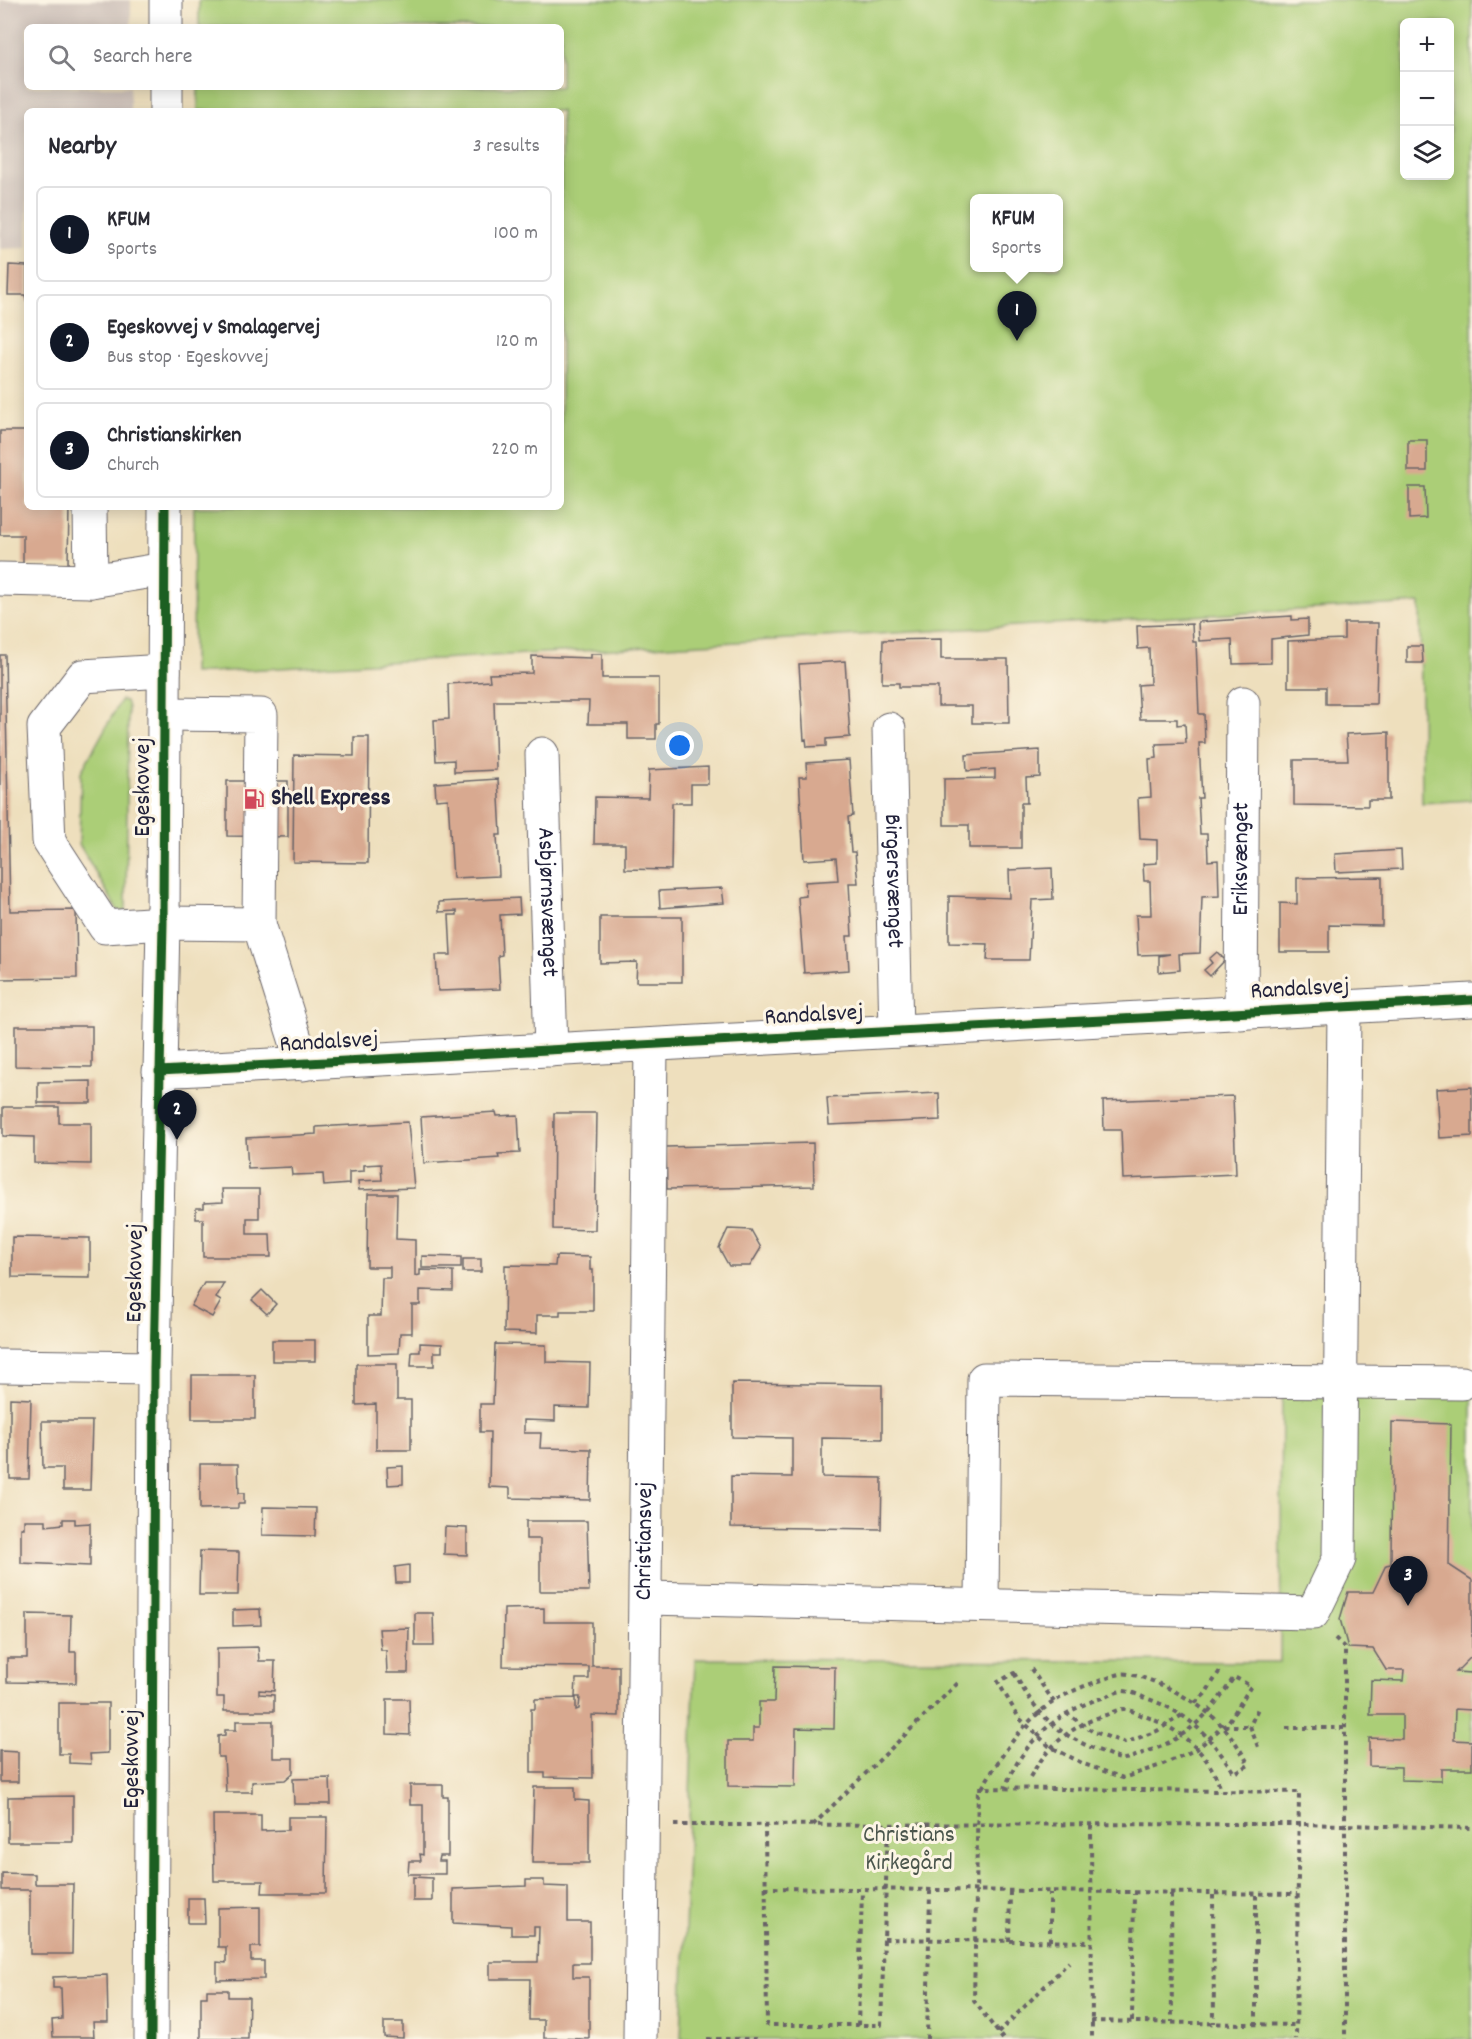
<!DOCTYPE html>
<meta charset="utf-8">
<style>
body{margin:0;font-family:Dekko,sans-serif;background:#f2f2f3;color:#2b2b33}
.controls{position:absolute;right:18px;top:18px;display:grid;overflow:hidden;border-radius:9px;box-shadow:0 3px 15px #0003}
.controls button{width:54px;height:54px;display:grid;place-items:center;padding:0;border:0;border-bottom:2px solid #e1e1e2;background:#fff;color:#2b2b33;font:30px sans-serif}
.you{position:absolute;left:680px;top:746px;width:21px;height:21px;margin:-15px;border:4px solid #fff;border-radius:50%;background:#1a73e8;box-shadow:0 0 0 9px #1a73e833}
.badge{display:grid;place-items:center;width:39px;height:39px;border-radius:50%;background:#111827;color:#fff;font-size:20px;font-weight:700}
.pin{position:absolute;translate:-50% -50px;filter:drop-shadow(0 2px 3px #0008)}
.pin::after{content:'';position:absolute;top:32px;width:21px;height:18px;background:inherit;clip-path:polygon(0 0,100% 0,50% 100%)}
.popup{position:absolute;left:970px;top:194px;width:93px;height:78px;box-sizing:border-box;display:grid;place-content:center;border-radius:9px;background:#fff;filter:drop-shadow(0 2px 4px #0005);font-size:20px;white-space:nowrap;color:#7c7c81}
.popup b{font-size:22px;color:#2b2b33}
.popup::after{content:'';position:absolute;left:50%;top:100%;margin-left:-12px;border:12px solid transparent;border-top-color:#fff}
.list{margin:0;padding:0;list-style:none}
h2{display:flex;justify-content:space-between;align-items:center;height:78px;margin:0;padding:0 24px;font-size:26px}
h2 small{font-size:20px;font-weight:400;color:#7c7c81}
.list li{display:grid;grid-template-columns:39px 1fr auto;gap:18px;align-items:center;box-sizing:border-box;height:96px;margin:0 12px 12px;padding:0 12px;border:2px solid #e1e1e2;border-radius:9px}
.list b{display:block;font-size:22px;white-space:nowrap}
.list p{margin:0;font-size:20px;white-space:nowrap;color:#7c7c81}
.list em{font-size:20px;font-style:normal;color:#7c7c81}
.icon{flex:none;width:33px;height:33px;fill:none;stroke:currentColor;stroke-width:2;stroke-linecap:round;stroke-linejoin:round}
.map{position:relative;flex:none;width:1472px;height:2039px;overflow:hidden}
.search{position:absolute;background:#fff;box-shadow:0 3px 15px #0003;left:24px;top:24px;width:540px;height:66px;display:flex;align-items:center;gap:15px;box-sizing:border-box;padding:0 21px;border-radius:9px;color:#7c7c81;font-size:22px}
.panel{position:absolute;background:#fff;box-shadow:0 3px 15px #0003;left:24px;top:108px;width:540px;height:402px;border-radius:9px}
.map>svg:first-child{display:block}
.industrial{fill:#cec1ba}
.green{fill:#abce77;stroke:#667859;stroke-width:1.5;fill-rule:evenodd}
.building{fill:#d8a990}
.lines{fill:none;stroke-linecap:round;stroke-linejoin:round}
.minor-casing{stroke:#696468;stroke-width:35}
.path{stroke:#696468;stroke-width:4;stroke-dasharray:4.5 4.5;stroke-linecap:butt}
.minor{stroke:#fff;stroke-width:33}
.cycleway-casing{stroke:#fcf5e5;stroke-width:13}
.cycleway{stroke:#1b5e20;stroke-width:9}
.labels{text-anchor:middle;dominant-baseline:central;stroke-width:6;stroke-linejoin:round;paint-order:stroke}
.street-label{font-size:24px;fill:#22223b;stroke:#fcf5e5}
.poi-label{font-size:24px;font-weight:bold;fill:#22223b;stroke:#fcf5e5;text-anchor:start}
.park-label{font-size:24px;fill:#4b564d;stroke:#fcf5e5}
</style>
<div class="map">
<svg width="1472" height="2039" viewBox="0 0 1472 2039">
<rect width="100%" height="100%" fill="#fcf5e5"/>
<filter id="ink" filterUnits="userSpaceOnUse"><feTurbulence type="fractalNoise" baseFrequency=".0167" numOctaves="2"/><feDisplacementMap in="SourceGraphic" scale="12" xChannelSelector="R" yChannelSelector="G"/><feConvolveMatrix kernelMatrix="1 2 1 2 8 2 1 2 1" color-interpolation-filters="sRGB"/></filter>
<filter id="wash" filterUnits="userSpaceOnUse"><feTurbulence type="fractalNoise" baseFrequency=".008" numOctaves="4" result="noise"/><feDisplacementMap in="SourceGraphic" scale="24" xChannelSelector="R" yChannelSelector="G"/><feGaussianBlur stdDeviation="1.35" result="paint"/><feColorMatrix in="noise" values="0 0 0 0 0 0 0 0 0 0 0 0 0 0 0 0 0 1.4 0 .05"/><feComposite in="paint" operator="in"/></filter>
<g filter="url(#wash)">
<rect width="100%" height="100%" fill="#eedfbd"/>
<path class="industrial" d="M0,0H131V27H27V87H130V111H27V248L0,249Z"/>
<path class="green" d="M199,0H1472V800L1422,803L1420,603L193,673L194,507H561V111H198V87H561V27H199ZM1404,22H1450V176H1404ZM975,198H1059V268H975Z
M121,700L126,701L128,708L126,911H118L79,844L81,772Z
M1282,1390H1472V2039H681L695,1659L1280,1662Z"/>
<g id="blocks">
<path class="building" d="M9,265L27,266V303L25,295H8Z
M0,431H27V507H69L68,564H23V535H0Z
M1408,440H1427V471H1408Z
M1409,487H1425L1426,518L1409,519Z
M1292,616V620L1308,619V635L1271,639V663L1233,664L1232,639L1199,641L1198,622Z
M1344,623H1378L1376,704H1326V687H1288V641L1344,639Z
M1192,624L1193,642H1196L1199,714H1204L1205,743H1199L1202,798H1198L1200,834H1207L1208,861L1218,860L1219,896L1202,897L1200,953L1179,954L1180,970L1159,972V956L1170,954L1138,955L1136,915H1151L1150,881H1144L1143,864L1157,863V840L1140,839L1138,798L1151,797L1149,759L1157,758L1156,744L1186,743L1185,724L1177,725V719H1140L1138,685L1150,684L1149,648L1138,649L1137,626Z
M941,639V659H1008L1009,723H972V706H938V687H899V683H882L883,640Z
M1407,646H1422L1423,663H1407Z
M591,654H602V678H659V724H656V739H628V724H588L589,701H494L496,770L454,772V760L436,761L434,720L449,719L448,684L490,681L489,674L532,673V656L591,658Z
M0,655H5L10,911L76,910L77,978L0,979Z
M845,661L850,737L826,739V746L807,747L806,739L804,740L799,664Z
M1389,732V800H1368V806L1294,805V760H1348L1346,734Z
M354,737H369L368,863L293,862L294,755L354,756Z
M1040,750V777L1026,778L1027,803H1021V848H969V825H944V779L995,778V769L967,771L966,755Z
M849,760L853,816L848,817L851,852H855L858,883H849L852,936H847L849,970L804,973L798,897L806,896L805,882L838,880L836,858L804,860L799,777H807L806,763Z
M708,767V784H691V803H672L671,870L625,869V844H594L595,797L648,798L649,770Z
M498,779L501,835H497L499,876L453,878L448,799L436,800L435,783Z
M227,781H288V837L227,836Z
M1401,850L1402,869L1336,872L1335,854Z
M1052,868L1053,899L1032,900L1029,960H987L988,944L949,943V896L1010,898L1009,870Z
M1382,877V926L1329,925V952H1280V903L1297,904V878Z
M722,888L724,903L660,908L659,891Z
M519,898L520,914L500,915L502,955L498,956L500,989L438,991L436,955H451L449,915H457V911L439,912V902Z
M600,917H682V982H636L637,962L600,963Z
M1217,952L1225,960L1210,976L1204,970L1212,963L1209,959Z
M15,1026H92V1067L15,1066Z
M91,1081V1103H38V1082Z
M1472,1087V1136L1439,1138L1436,1089Z
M939,1093L940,1120L829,1125L827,1098Z
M1233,1096L1236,1174L1123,1179L1121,1130H1104L1103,1101Z
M3,1107H59V1123H91V1164L34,1163V1137L3,1136Z
M496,1112L497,1116L518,1115L520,1153L498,1154L499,1158L424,1163L421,1117Z
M554,1113H597L595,1230L553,1229Z
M408,1122L414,1188L359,1190L358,1181L382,1180L381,1164L364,1165V1171L349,1172V1184L324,1186L323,1174L292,1175L291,1167L248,1169L246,1138L316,1134V1127Z
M813,1143L814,1186L667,1189L666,1147Z
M222,1189H259V1218H247V1234H270L271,1257H203V1219H196V1208H204V1203L223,1202Z
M368,1194H397L396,1239L415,1240V1276L420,1275V1270L453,1271V1291L420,1290V1305H412V1333H400L399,1353L368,1354V1316H381L382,1278H390V1267H367Z
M728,1229L751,1230L761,1248L750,1266H729L719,1248Z
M12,1237L90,1238V1278L12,1277Z
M422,1256L461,1257V1268H422Z
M556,1256L590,1257V1270H593V1311H560V1315H537V1333L504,1332L505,1265L555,1266Z
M463,1259H481V1272H463Z
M204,1283H224L216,1298L221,1301L212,1317L191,1306Z
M262,1290L276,1304L267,1314L252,1300Z
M272,1340H315V1361H272Z
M420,1343L442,1344V1352H434V1366H411L412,1352H420Z
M495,1344L546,1345V1362L590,1363L589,1408L555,1407V1421L524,1420V1433H541L540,1448L591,1449L590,1500L510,1498V1488L489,1487L490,1432H480V1404H493Z
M356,1364H397V1400H411V1450H376V1404L356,1405Z
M192,1375H255V1419H192Z
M732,1383L882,1385V1439L822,1438V1477L882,1478L881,1529L731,1527V1476L792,1477V1438L732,1437Z
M10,1398L31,1399L29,1479H10Z
M42,1421H92L90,1490H63V1468H43Z
M1392,1422L1451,1424L1449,1565L1472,1580V1656L1456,1672L1472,1673V1710L1455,1709L1454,1740L1472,1741V1769H1441V1781L1401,1780V1767L1369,1766V1738L1402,1739V1715H1370L1371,1680L1403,1681L1404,1670H1386L1373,1649L1348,1648L1340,1619L1348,1592H1373L1386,1565L1391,1564Z
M200,1464H238L239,1493H244V1504H238V1508L200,1509Z
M403,1466V1484L388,1485L387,1467Z
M263,1507L316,1508L315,1536L262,1535Z
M63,1519H75V1524L90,1523V1566L21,1563V1528H24V1520H46V1526L63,1524Z
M526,1521H587L589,1591H540V1539H526Z
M445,1527L467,1528V1555L444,1554Z
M200,1551L239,1552L238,1595H199Z
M409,1565V1583H396L395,1567Z
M544,1608V1622H592V1666H619V1716L592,1715L593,1778L545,1777V1773H531V1709H535V1699L576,1698V1710L579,1709L580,1697H575L576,1679H589V1667L503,1666L504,1609Z
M260,1609L261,1625L233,1626V1610Z
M415,1613H433L434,1646H415Z
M27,1614L71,1615L70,1652H76V1683L7,1682V1658H27Z
M409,1628L408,1673H387L386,1650H381L379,1629Z
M258,1647L259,1661H275L274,1691L259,1690V1694L274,1695V1711H224V1697H217V1648Z
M775,1666L835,1667L834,1729L796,1728L795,1787L728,1786V1741H753V1728H759V1702H774Z
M387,1699H409L410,1735L387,1734Z
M59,1703H108V1753L90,1754L91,1764L69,1763V1754H59Z
M236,1721H273V1758H293V1773L285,1780L252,1782V1792H226L224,1757H218V1736L225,1735V1730H236Z
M0,1751L18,1752V1782H0Z
M330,1778L331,1804H294L293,1779Z
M410,1785H443V1797H448V1856H439L438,1861H445V1874H408L409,1861H421L420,1854L423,1855V1805H410Z
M534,1787H575V1800L589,1801V1863H532Z
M73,1796V1842H8V1797Z
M213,1815H261V1831L288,1830V1817H327L326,1893H262L263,1881H214Z
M2,1873L35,1874V1884H73L72,1954H30V1890H2Z
M413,1877L432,1878V1901H413Z
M526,1880H544V1886L568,1887V1922H590V1963H573V1977H589V2039L544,2038V2020H529L530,1979H490V1962H538L539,1927H534V1935H511V1926L453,1923V1889L526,1886Z
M188,1898H204L205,1923H188Z
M260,1907V1947H251V1961H264V1979L217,1980V1962L226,1963V1947H218V1908Z
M107,1975L108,2022H93L94,2037H53L52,2020L62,2019L61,1988H53V1977Z
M207,1990H228V1997H249L248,2039H201V1997H207Z
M384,2022H403V2038L384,2037Z"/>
</g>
</g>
<g filter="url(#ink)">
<use href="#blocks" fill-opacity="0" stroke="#696468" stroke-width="1.5"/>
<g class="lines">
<g class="minor-casing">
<g id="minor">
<path d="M166,27V0"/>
<path d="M166,111V87"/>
<path d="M90,507L91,581"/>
<path d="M0,579L91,581L165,569"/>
<path d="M164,714L261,715L259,924L163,923L105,927L49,841L44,727L83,676L164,671"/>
<path id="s1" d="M889,729L896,1031"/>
<path id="s2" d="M542,754L551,1050"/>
<path d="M259,924L303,1064"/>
<path id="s3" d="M1241,1013L1243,703"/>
<path d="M159,1071L1472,1000"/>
<path d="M0,1366L154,1368"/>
<path d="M646,1598L1313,1613L1339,1559L1344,1007"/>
<path d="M982,1605L984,1379L1462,1383"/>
<path d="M151,2039L154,1368L163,923L165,507"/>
<path id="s4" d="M640,2039L651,1045"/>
</g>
</g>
<path class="path" d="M1335,1638L1345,1648V2039
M1031,1669L1054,1702
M1014,1673C1037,1715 1057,1735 1103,1752C1109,1754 1118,1760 1124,1759C1131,1759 1139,1754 1146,1752C1187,1739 1211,1713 1234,1677L1251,1686L1229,1721L1197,1749L1161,1765L1123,1778L1084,1764L1049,1746L1019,1718L998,1682Z
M1195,1703L1205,1694L1221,1669
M1066,1713L1092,1731L1125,1743L1157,1731L1182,1715
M1224,1726H1250
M1286,1728H1344
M1258,1747L1250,1726L1259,1706
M1030,1777C1049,1745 1070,1726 1106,1715C1111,1713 1118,1709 1124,1709C1129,1709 1136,1713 1141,1715C1178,1727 1211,1753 1221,1791
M982,1788C1015,1733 1037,1700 1102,1680C1109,1678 1120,1672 1128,1674C1146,1677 1168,1687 1183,1696C1217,1716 1230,1731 1249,1765L1234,1773C1211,1737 1187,1711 1145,1698C1139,1695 1130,1691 1123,1691C1117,1691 1108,1696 1102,1698C1056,1712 1022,1743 1005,1788
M765,1824L767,2025H881L888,1825
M674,1825L1299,1824L1472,1828
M813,1825L960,1681
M1091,1825L1092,2039
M765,1888L1297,1894
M1171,1894L1172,2022
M1213,1895L1214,2023
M1256,1895V2024
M884,1939L1091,1942
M1009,1941L1010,1892
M1050,1941V1893
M1091,2021L1295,2025
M1132,2021L1134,1894
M858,2025L862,1891
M998,2033L1069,1962
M707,2039H757
M927,2039L930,1891
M1003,2039L974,2001L978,1788L1299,1792L1296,2039"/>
<use href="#minor" class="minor"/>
<g class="cycleway-casing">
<path id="cycleway" d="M159,1071L1472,1000
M151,2039L154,1368L163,923L165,507"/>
</g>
<use href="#cycleway" class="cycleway"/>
</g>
</g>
<defs>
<g id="fuel-bare" transform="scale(1.62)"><path d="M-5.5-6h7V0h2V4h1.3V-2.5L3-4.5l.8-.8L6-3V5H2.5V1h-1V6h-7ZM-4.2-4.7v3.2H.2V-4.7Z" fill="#d1495b" stroke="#fcf5e5" stroke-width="2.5" paint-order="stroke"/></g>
</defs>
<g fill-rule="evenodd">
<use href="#fuel-bare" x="254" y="799"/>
</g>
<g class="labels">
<g class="street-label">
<text transform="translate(144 787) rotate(-90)">Egeskovvej</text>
<text stroke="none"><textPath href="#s3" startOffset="154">Eriksvænget</textPath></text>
<text stroke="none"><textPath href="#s1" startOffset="152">Birgersvænget</textPath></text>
<text stroke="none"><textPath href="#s2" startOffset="148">Asbjørnsvænget</textPath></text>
<text transform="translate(1300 990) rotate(-3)">Randalsvej</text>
<text transform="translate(814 1016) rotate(-3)">Randalsvej</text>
<text transform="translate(329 1043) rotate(-3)">Randalsvej</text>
<text transform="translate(136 1273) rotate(-89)">Egeskovvej</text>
<text stroke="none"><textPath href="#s4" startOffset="498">Christiansvej</textPath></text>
<text transform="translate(133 1759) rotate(-90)">Egeskovvej</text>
</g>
<g class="poi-label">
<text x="271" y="799">Shell Express</text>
</g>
<g class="park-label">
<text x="909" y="1836">Christians<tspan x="909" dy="28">Kirkegård</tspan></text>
</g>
</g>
</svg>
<div class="controls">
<button>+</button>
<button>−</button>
<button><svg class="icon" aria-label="layers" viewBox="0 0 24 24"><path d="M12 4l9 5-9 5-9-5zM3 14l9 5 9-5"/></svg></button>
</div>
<div class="you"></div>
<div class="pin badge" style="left:1017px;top:341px">1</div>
<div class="popup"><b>KFUM</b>Sports</div>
<div class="pin badge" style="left:177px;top:1140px">2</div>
<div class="pin badge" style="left:1408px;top:1606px">3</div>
<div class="search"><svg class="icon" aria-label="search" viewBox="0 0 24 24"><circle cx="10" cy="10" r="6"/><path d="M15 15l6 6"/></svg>Search here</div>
<section class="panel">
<h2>Nearby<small>3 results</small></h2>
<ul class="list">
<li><span class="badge">1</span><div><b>KFUM</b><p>Sports</p></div><em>100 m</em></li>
<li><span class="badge">2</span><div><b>Egeskovvej v Smalagervej</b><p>Bus stop · Egeskovvej</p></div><em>120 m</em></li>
<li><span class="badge">3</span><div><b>Christianskirken</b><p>Church</p></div><em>220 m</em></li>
</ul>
</section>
</div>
